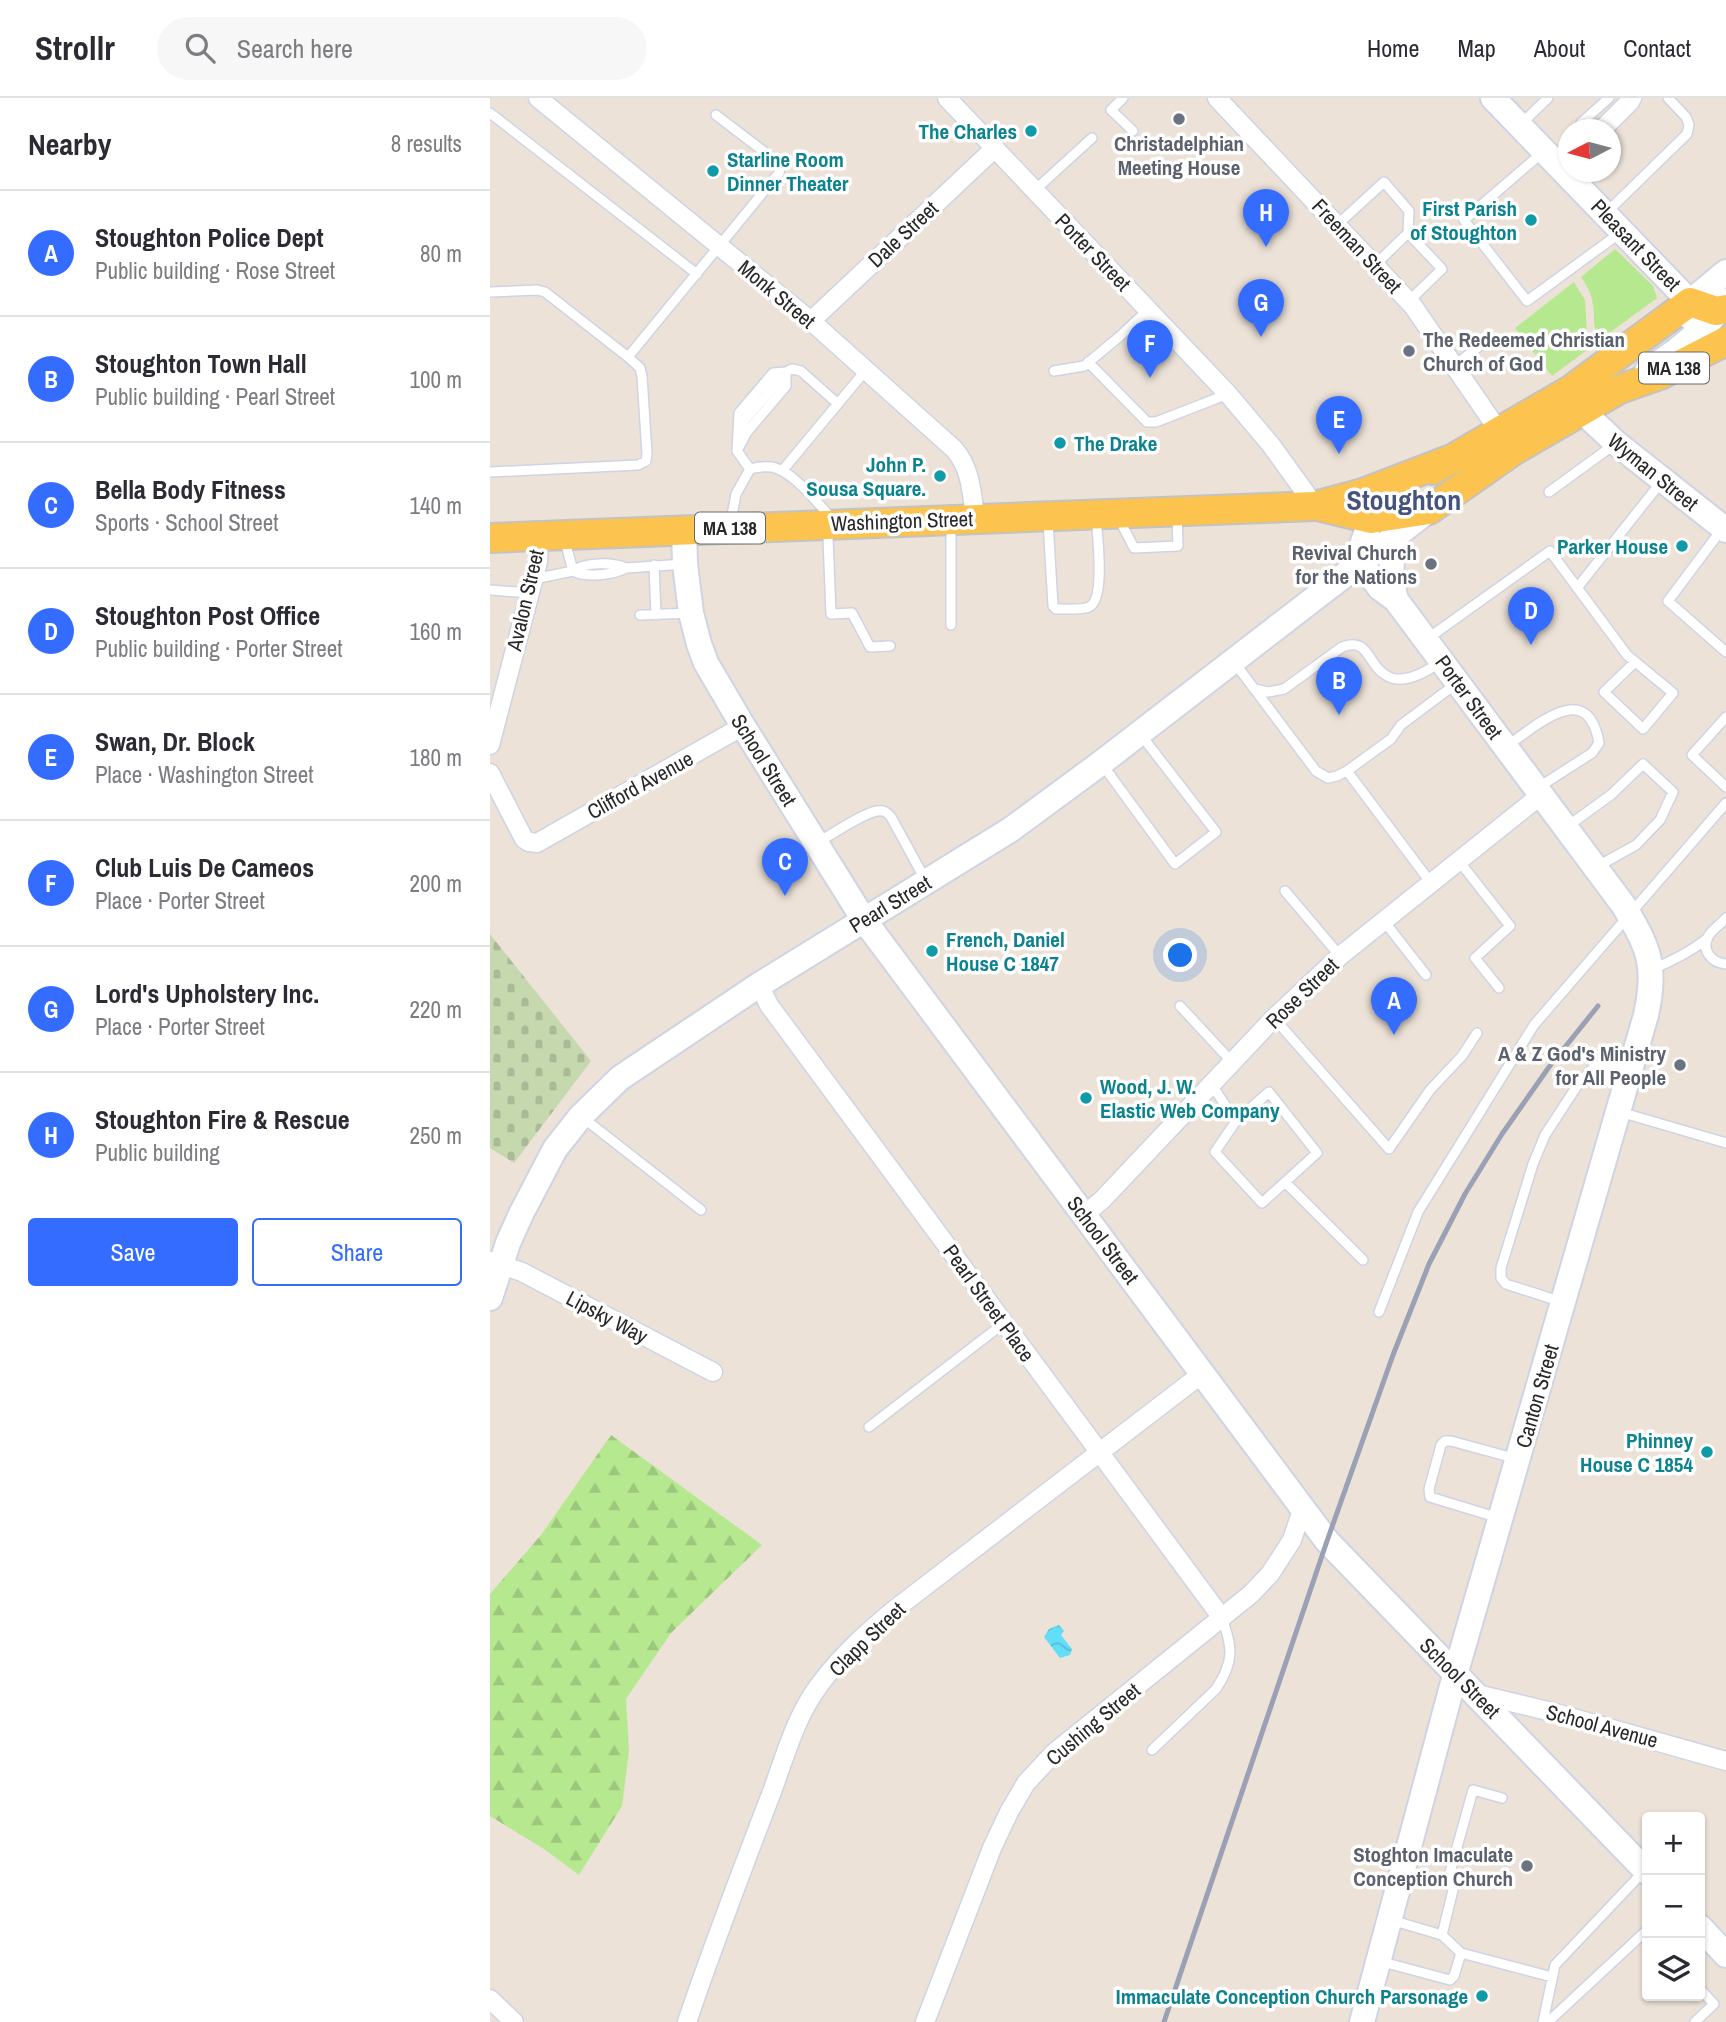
<!DOCTYPE html>
<meta charset="utf-8">
<style>
body{margin:0;font-family:"Archivo Narrow",sans-serif;background:#f7f7f7;color:#2b2b33}
.controls{position:absolute;right:21px;bottom:21px;display:grid;overflow:hidden;border-radius:7px;box-shadow:0 2px 5px #0004}
.controls button{width:63px;height:63px;display:grid;place-items:center;padding:0;border:0;border-bottom:2px solid #e1e1e2;background:#fff;color:#2b2b33;font:35px sans-serif}
.compass{position:absolute;left:1068px;top:21px;width:63px;height:63px;border-radius:50%;background:#fff;box-shadow:0 2px 5px #0004;rotate:264deg}
.you{position:absolute;left:691px;top:858px;width:24px;height:24px;margin:-18px;border:5px solid #fff;border-radius:50%;background:#1a73e8;box-shadow:0 0 0 10px #1a73e833}
.badge{display:grid;place-items:center;width:46px;height:46px;border-radius:50%;background:#336cff;color:#fff;font-size:23px;font-weight:700}
.pin{position:absolute;translate:-50% -58px;filter:drop-shadow(0 2px 4px #0008)}
.pin::after{content:'';position:absolute;top:37px;width:24px;height:21px;background:inherit;clip-path:polygon(0 0,100% 0,50% 100%)}
.list{margin:0;padding:0;list-style:none}
h2{display:flex;justify-content:space-between;align-items:center;height:91px;margin:0;padding:0 28px;font-size:30px}
h2 small{font-size:23px;font-weight:400;color:#7c7c81}
.list li{display:grid;grid-template-columns:46px 1fr auto;gap:21px;align-items:center;box-sizing:border-box;height:126px;padding:0 28px;border-top:2px solid #e1e1e2}
.list b{display:block;font-size:26px;white-space:nowrap}
.list p{margin:0;font-size:23px;white-space:nowrap;color:#7c7c81}
.list em{font-size:23px;font-style:normal;color:#7c7c81}
.actions{display:flex;gap:14px;padding:21px 28px}
.actions a{flex:1;padding:16px 0;border:2px solid #336cff;border-radius:7px;text-align:center;font-size:24px;color:#336cff}
.actions .main{background:#336cff;color:#fff}
.icon{flex:none;width:38px;height:38px;fill:none;stroke:currentColor;stroke-width:2;stroke-linecap:round;stroke-linejoin:round}
.map{position:relative;flex:none;width:1236px;height:1924px;overflow:hidden}
header{display:flex;align-items:center;gap:42px;box-sizing:border-box;height:98px;padding:0 35px;background:#fff;border-bottom:2px solid #e1e1e2}
header strong{font-size:33px}
nav{display:flex;gap:38px;margin-inline-start:auto;font-size:24px}
.search{width:490px;height:63px;background:#f7f7f7;display:flex;align-items:center;gap:18px;box-sizing:border-box;padding:0 24px;border-radius:38px;color:#7c7c81;font-size:26px}
main{display:flex}
aside{flex:1;background:#fff}
.map>svg:first-child{display:block}
.grass{fill:#b6e890}
.forest{fill:url(#forest-firs)}
.cemetery{fill:url(#cemetery-stones)}
.water{fill:url(#water-waves)}
.lines{fill:none;stroke-linecap:round;stroke-linejoin:round}
.lane-casing{stroke:#ced4e3;stroke-width:12}
.street-casing{stroke:#ced4e3;stroke-width:21}
.secondary-casing{stroke:#ced4e3;stroke-width:28}
.primary-casing{stroke:#c3c3c3;stroke-width:32}
.lane{stroke:#fff;stroke-width:9}
.street{stroke:#fff;stroke-width:18}
.secondary{stroke:#fff;stroke-width:24}
.primary{stroke:#fcc34e;stroke-width:28}
.rail{stroke:#9ba1b5;stroke-width:5}
.worship-dot{fill:#6b7280;stroke:#fff;stroke-width:2.5}
.culture-dot{fill:#0f9aa8;stroke:#fff;stroke-width:2.5}
.labels{text-anchor:middle;dominant-baseline:central;stroke-width:7;stroke-linejoin:round;paint-order:stroke}
.shield{fill:#fff;stroke:#686868;stroke-width:2}
.shield-label{font-size:19px;font-weight:bold;fill:#282828}
.culture-label{font-size:21px;font-weight:bold;fill:#0d838f;stroke:#fff;text-anchor:end}
.worship-label{font-size:21px;font-weight:bold;fill:#5b616d;stroke:#fff;text-anchor:end}
.street-label{font-size:21px;fill:#282828;stroke:#fff}
.district-label{font-size:28px;font-weight:bold;fill:#45547c;stroke:#fff}
</style>
<header>
<strong>Strollr</strong>
<div class="search"><svg class="icon" aria-label="search" viewBox="0 0 24 24"><circle cx="10" cy="10" r="6"/><path d="M15 15l6 6"/></svg>Search here</div>
<nav><a>Home</a><a>Map</a><a>About</a><a>Contact</a></nav>
</header>
<main>
<aside>
<h2>Nearby<small>8 results</small></h2>
<ul class="list">
<li><span class="badge">A</span><div><b>Stoughton Police Dept</b><p>Public building · Rose Street</p></div><em>80 m</em></li>
<li><span class="badge">B</span><div><b>Stoughton Town Hall</b><p>Public building · Pearl Street</p></div><em>100 m</em></li>
<li><span class="badge">C</span><div><b>Bella Body Fitness</b><p>Sports · School Street</p></div><em>140 m</em></li>
<li><span class="badge">D</span><div><b>Stoughton Post Office</b><p>Public building · Porter Street</p></div><em>160 m</em></li>
<li><span class="badge">E</span><div><b>Swan, Dr. Block</b><p>Place · Washington Street</p></div><em>180 m</em></li>
<li><span class="badge">F</span><div><b>Club Luis De Cameos</b><p>Place · Porter Street</p></div><em>200 m</em></li>
<li><span class="badge">G</span><div><b>Lord's Upholstery Inc.</b><p>Place · Porter Street</p></div><em>220 m</em></li>
<li><span class="badge">H</span><div><b>Stoughton Fire &amp; Rescue</b><p>Public building</p></div><em>250 m</em></li>
</ul>
<div class="actions"><a class="main">Save</a><a>Share</a></div>
</aside>
<div class="map">
<svg width="1236" height="1924" viewBox="0 0 1236 1924">
<defs>
<pattern id="forest-firs" width="22" height="20" patternUnits="userSpaceOnUse" patternTransform="scale(1.75)"><rect width="22" height="20" fill="#b6e890"/><path d="M5 1l3.5 6h-7zM16 11l3.5 6h-7z" fill="#9cc77c"/></pattern>
<pattern id="cemetery-stones" width="16" height="16" patternUnits="userSpaceOnUse" patternTransform="scale(1.75)"><rect width="16" height="16" fill="#c6d8ae"/><path d="M2 7V4a2 2 0 0 1 4 0v3zM10 15v-3a2 2 0 0 1 4 0v3z" fill="#aab996"/></pattern>
<pattern id="water-waves" width="16" height="10" patternUnits="userSpaceOnUse" patternTransform="scale(1.75)"><rect width="16" height="10" fill="#62def8"/><path d="M0 5q4-4 8 0t8 0" fill="none" stroke="#55bed5"/></pattern>
</defs>
<rect width="100%" height="100%" fill="#ece2d8"/>
<path class="grass" d="M1125,151L1163,188L1167,200L1111,241C1100,225 1106,223 1103,207C1102,196 1097,188 1091,179Z
M1084,184L1095,202L1097,235L1105,246L1062,278L1025,230Z"/>
<path class="forest" d="M121,1337L272,1447L181,1535L136,1601L139,1653L132,1708L89,1777L54,1751L0,1718V1496L51,1437Z"/>
<path class="cemetery" d="M0,836L101,963L24,1065L0,1050Z"/>
<path class="water" d="M569,1527L574,1533L571,1537L582,1551L580,1557L570,1560L554,1539L559,1531Z"/>
<g class="lines">
<g class="lane-casing">
<path id="lane" d="M633,0L621,12L643,33
M0,15L207,176
M1031,26L1058,0
M1089,32L1091,25L1119,0
M1105,32L1137,0
M1118,32L1144,6L1147,0
M1053,54L974,122L1037,203L1130,135
M545,92L602,40
M1117,114L1197,36L1199,27L1196,19L1178,0
M847,127L894,84L919,113L918,135L952,171L919,203
M885,167L918,135
M0,194L47,192L55,194L138,259L150,270L152,278L157,356L156,363L148,367L0,374
M138,259L289,75L290,70L285,62L226,17
M598,264L657,324H666L738,296
M964,268L992,246
M564,273L594,268L629,239L658,212
M251,334L254,323L296,274
M247,353L257,334L296,288V274L302,271L311,273L348,306
M260,371L247,353L249,315L283,275L296,274
M292,373L376,272
M1059,394L1125,346
M628,419L644,450L688,448L687,417
M558,423L563,508L566,511C573,511 593,512 599,509C616,501 607,436 606,419
M240,428L246,396L260,371C267,369 274,368 282,369C302,373 323,400 337,415L341,516L362,515L380,549L400,548
M1232,431L1178,503L1236,554
M164,467L166,517
M136,470C123,464 94,464 83,473C96,480 123,477 136,470L195,466
M44,481L83,473L74,439
M1087,490L1172,383
M0,492L40,495
M150,517L201,515
M461,527V427
M937,541L1060,453L1137,557L1183,595L1153,631L1114,594L1145,564
M744,564L826,673L838,680L847,678L857,673L901,641L911,627L967,585
M765,591L778,594L794,591L852,549C879,539 877,565 894,576C911,589 936,574 950,564
M1236,619L1202,657L1236,689
M1017,648C1047,627 1098,580 1109,645L1102,655L1049,689
M612,666L685,766L726,734L651,637
M857,673L941,785
M1078,728L1122,696L1153,666L1183,694L1170,722L1146,747L1108,768
M327,745C341,737 373,715 387,713C394,712 397,714 401,719L436,783
M969,763L1020,828L985,860L1009,890
M795,793L850,858
M1236,820C1231,826 1223,831 1219,837C1210,852 1222,865 1236,866
M894,823L936,877
M1162,871C1183,863 1200,854 1218,840
M690,908L742,964
M784,920L899,1051L940,992L972,958L987,935
M721,986L746,1023L779,994L827,1055L772,1105L725,1054L746,1023
M1130,1014L1236,1045
M92,1019L211,1112
M795,1084L873,1162
M1072,1204L1016,1186L1011,1180V1170L1043,1066L1055,1037L1087,988L1104,969L1113,967L1137,973
M889,1214L928,1114L1044,927L1236,705
M379,1329L514,1225
M1009,1420L940,1399L939,1391L951,1347L955,1343H961L1027,1361
M662,1652L726,1591C744,1564 743,1550 732,1520
M914,1772L964,1788L952,1837
M957,1785L983,1692L1012,1700
M901,1822L952,1837L971,1855
M889,1863L960,1882L964,1878L971,1855L1062,1879
M1053,1924L1065,1867L1154,1773
M1058,1924L1157,1832
M1205,1924L1224,1906L1210,1891"/>
</g>
<g class="street-casing">
<path id="street" d="M48,0L321,223L464,351C481,370 482,396 485,420
M457,0L738,296L781,347L825,408
M727,0L923,208L1013,339
M321,223L505,50
M0,647L48,464L49,438
M0,675L34,741L39,744L47,745L253,628
M269,887L279,907L732,1520
M594,1117L612,1102L784,920L850,858L1051,697
M0,1163L32,1174L223,1274
M987,1596L1062,1614L1236,1663
M0,1901L24,1924
M197,1924C222,1850 250,1777 278,1704C292,1669 302,1628 323,1596C345,1563 374,1537 404,1512L713,1275
M435,1924L502,1750L519,1714L536,1685L565,1654L761,1496L780,1476L802,1442L813,1409"/>
</g>
<g class="secondary-casing">
<path id="secondary" d="M1003,0L1200,204
M1200,219V204L1236,174
M1157,273L1187,252L1217,227L1236,203
M1092,313L1126,345L1236,432
M194,432L195,466L201,515L209,546L216,565L253,628L374,822L837,1443L1157,1774
M903,441L901,480L906,502
M871,466L890,490L906,502L1134,808C1159,851 1167,867 1156,917L965,1577L872,1924
M871,466V450L881,421
M0,1200L18,1145L31,1116L65,1051L91,1018L130,980L269,887L520,732L611,665L939,412
M1210,1829L1236,1857"/>
</g>
<g class="primary-casing">
<path id="primary" d="M943,372L1082,291L1200,204L1226,213L1236,211
M831,409L881,421L939,412L1023,353L1130,291L1170,277L1236,243
M0,440L825,408L873,395L959,362"/>
</g>
<use href="#lane" class="lane"/>
<use href="#street" class="street"/>
<use href="#secondary" class="secondary"/>
<use href="#primary" class="primary"/>
<path class="rail" d="M674,1924L837,1443L903,1257L939,1166L975,1096L1012,1036L1059,969L1108,908"/>
</g>
<g class="worship-dot">
<circle cx="689" cy="21" r="7"/>
<circle cx="919" cy="253" r="7"/>
<circle cx="941" cy="466" r="7"/>
<circle cx="1190" cy="967" r="7"/>
<circle cx="1037" cy="1768" r="7"/>
</g>
<g class="culture-dot">
<circle cx="541" cy="33" r="7"/>
<circle cx="223" cy="73" r="7"/>
<circle cx="1041" cy="122" r="7"/>
<circle cx="570" cy="345" r="7"/>
<circle cx="450" cy="378" r="7"/>
<circle cx="1192" cy="448" r="7"/>
<circle cx="442" cy="853" r="7"/>
<circle cx="596" cy="1000" r="7"/>
<circle cx="1217" cy="1354" r="7"/>
<circle cx="992" cy="1898" r="7"/>
</g>
<g class="labels">
<g class="shield">
<rect x="1149" y="254.5" width="70" height="31" rx="5"/>
<rect x="205" y="414.5" width="70" height="31" rx="5"/>
</g>
<g class="shield-label">
<text x="1184" y="270">MA 138</text>
<text x="240" y="430">MA 138</text>
</g>
<g class="culture-label">
<text x="527" y="33">The Charles</text>
<text x="237" y="61" text-anchor="start">Starline Room<tspan x="237" dy="24">Dinner Theater</tspan></text>
<text x="1027" y="110">First Parish<tspan x="1027" dy="24">of Stoughton</tspan></text>
<text x="584" y="345" text-anchor="start">The Drake</text>
<text x="436" y="366">John P.<tspan x="436" dy="24">Sousa Square.</tspan></text>
<text x="1178" y="448">Parker House</text>
<text x="456" y="841" text-anchor="start">French, Daniel<tspan x="456" dy="24">House C 1847</tspan></text>
<text x="610" y="988" text-anchor="start">Wood, J. W.<tspan x="610" dy="24">Elastic Web Company</tspan></text>
<text x="1203" y="1342">Phinney<tspan x="1203" dy="24">House C 1854</tspan></text>
<text x="978" y="1898">Immaculate Conception Church Parsonage</text>
</g>
<g class="worship-label">
<text x="689" y="45" text-anchor="middle">Christadelphian<tspan x="689" dy="24">Meeting House</tspan></text>
<text x="933" y="241" text-anchor="start">The Redeemed Christian<tspan x="933" dy="24">Church of God</tspan></text>
<text x="927" y="454">Revival Church<tspan x="927" dy="24">for the Nations</tspan></text>
<text x="1176" y="955">A &amp; Z God's Ministry<tspan x="1176" dy="24">for All People</tspan></text>
<text x="1023" y="1756">Stoghton Imaculate<tspan x="1023" dy="24">Conception Church</tspan></text>
</g>
<g class="street-label">
<text transform="translate(413 136) rotate(-43)">Dale Street</text>
<text transform="translate(1146 147) rotate(46)">Pleasant Street</text>
<text transform="translate(867 148) rotate(47)">Freeman Street</text>
<text transform="translate(603 154) rotate(46)">Porter Street</text>
<text transform="translate(287 196) rotate(40)">Monk Street</text>
<text transform="translate(1163 374) rotate(39)">Wyman Street</text>
<text transform="translate(412 423) rotate(-2)">Washington Street</text>
<text transform="translate(35 502) rotate(-77)">Avalon Street</text>
<text transform="translate(979 599) rotate(54)">Porter Street</text>
<text transform="translate(274 662) rotate(58)">School Street</text>
<text transform="translate(150 687) rotate(-29)">Clifford Avenue</text>
<text transform="translate(400 806) rotate(-31)">Pearl Street</text>
<text transform="translate(812 895) rotate(-44)">Rose Street</text>
<text transform="translate(613 1142) rotate(53)">School Street</text>
<text transform="translate(499 1205) rotate(54)">Pearl Street Place</text>
<text transform="translate(117 1219) rotate(28)">Lipsky Way</text>
<text transform="translate(1047 1298) rotate(-74)">Canton Street</text>
<text transform="translate(377 1541) rotate(-44)">Clapp Street</text>
<text transform="translate(970 1580) rotate(45)">School Street</text>
<text transform="translate(603 1626) rotate(-40)">Cushing Street</text>
<text transform="translate(1112 1628) rotate(15)">School Avenue</text>
</g>
<g class="district-label">
<text x="914" y="402">Stoughton</text>
</g>
</g>
</svg>
<div class="controls">
<button>+</button>
<button>−</button>
<button><svg class="icon" aria-label="layers" viewBox="0 0 24 24"><path d="M12 4l9 5-9 5-9-5zM3 14l9 5 9-5"/></svg></button>
</div>
<svg class="compass" viewBox="-18 -18 36 36"><path d="M0-13l5 13h-10z" fill="#e53935"/><path d="M0 13l5-13h-10z" fill="#7c7c81"/></svg>
<div class="you"></div>
<div class="pin badge" style="left:904px;top:937px">A</div>
<div class="pin badge" style="left:849px;top:617px">B</div>
<div class="pin badge" style="left:295px;top:798px">C</div>
<div class="pin badge" style="left:1041px;top:547px">D</div>
<div class="pin badge" style="left:849px;top:356px">E</div>
<div class="pin badge" style="left:660px;top:280px">F</div>
<div class="pin badge" style="left:771px;top:239px">G</div>
<div class="pin badge" style="left:776px;top:149px">H</div>
</div>
</main>
